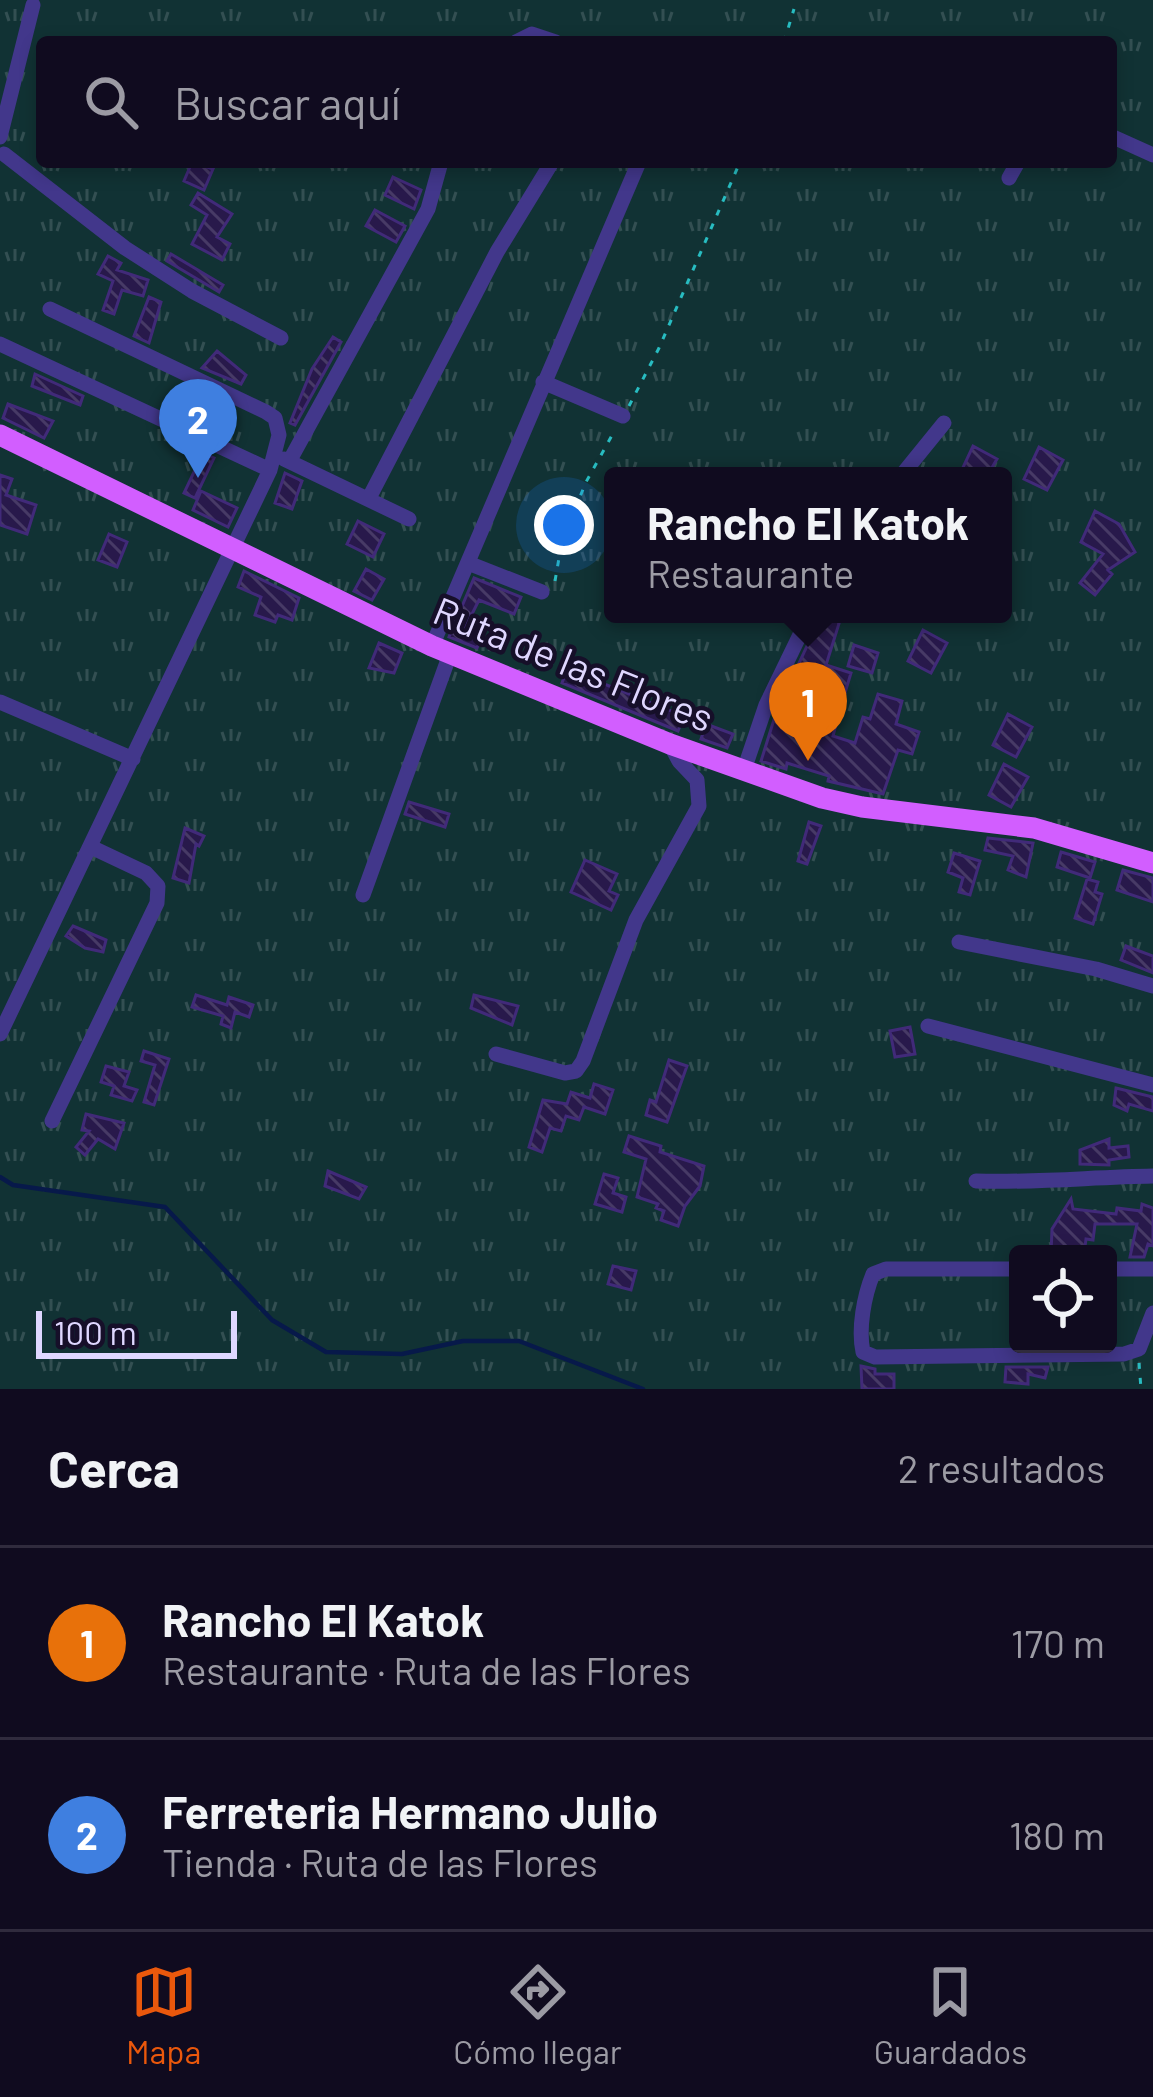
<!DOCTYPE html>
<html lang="es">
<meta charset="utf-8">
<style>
body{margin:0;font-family:Barlow,sans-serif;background:#191428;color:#f1f3f6}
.controls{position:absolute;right:36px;bottom:36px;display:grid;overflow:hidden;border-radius:12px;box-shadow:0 6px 18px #0003}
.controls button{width:108px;height:108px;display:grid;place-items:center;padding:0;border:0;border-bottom:3px solid #302b3d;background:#100b1f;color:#f1f3f6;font:60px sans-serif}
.scale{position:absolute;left:36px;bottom:30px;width:201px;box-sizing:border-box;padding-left:12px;border:6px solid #dfd7ff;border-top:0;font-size:33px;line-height:42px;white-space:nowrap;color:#dfd7ff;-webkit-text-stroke:9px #160f29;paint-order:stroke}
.you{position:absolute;left:564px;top:525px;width:42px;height:42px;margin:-30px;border:9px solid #fff;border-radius:50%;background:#1a73e8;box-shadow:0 0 0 18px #1a73e833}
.badge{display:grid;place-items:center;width:78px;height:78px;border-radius:50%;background:#ea580c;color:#fff;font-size:39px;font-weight:700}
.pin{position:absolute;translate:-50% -99px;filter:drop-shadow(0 3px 6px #0008)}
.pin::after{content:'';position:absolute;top:63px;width:42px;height:36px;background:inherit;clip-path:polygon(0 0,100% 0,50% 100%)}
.popup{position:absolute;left:604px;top:467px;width:408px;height:156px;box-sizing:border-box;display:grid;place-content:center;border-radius:12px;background:#100b1f;filter:drop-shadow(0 3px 9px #0005);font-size:39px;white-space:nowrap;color:#9c9ba4}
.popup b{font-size:45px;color:#f1f3f6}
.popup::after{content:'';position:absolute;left:50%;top:100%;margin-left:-24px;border:24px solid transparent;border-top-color:#100b1f}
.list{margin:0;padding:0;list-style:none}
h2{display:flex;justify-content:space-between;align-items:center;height:156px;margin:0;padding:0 48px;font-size:51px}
h2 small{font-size:39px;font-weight:400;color:#9c9ba4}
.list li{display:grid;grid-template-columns:78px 1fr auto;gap:36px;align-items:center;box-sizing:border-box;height:192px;padding:0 48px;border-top:3px solid #302b3d}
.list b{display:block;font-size:45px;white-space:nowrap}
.list p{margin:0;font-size:39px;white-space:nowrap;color:#9c9ba4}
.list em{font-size:39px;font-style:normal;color:#9c9ba4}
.icon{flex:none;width:66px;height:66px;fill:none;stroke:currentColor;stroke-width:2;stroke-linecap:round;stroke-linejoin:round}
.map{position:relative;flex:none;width:1153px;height:1389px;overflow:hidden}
.search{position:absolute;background:#100b1f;box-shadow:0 6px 18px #0003;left:36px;right:36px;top:36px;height:132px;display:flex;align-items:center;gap:30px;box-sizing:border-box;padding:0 42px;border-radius:12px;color:#9c9ba4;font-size:45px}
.sheet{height:540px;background:#100b1f}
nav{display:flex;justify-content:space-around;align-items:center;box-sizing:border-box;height:168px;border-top:3px solid #302b3d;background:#100b1f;font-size:33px;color:#9c9ba4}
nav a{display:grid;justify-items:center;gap:6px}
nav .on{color:#ea580c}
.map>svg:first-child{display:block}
.grass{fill:url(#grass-tufts);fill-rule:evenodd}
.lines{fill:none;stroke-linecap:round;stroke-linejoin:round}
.stream{stroke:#07194a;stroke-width:4.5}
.building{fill:url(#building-back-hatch);stroke:#412a79;stroke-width:3}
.path{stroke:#28bcc1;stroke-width:3;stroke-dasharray:6 9;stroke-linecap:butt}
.minor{stroke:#42378b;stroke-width:15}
.major{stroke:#d25eff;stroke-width:21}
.labels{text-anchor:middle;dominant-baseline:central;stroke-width:9;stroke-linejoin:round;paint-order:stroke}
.street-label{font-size:39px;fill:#dfd7ff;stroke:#160f29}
</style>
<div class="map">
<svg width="1153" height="1389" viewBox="0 0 1153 1389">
<defs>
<pattern id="grass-tufts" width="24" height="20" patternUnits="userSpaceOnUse" patternTransform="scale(3)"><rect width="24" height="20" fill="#113234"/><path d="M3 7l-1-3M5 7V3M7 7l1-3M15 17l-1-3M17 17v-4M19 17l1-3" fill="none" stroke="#334f52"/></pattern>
<pattern id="building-back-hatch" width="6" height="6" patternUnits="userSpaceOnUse" patternTransform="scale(3)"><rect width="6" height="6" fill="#28194b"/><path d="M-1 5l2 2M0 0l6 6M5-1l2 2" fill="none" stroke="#473a66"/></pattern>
</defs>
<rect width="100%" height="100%" fill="#160f29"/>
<path class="grass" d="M0,0H1153V1389H0ZM42,42H1111V162H42ZM613,476H1003V614H613ZM1018,1254H1108V1344H1018Z"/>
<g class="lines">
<path class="stream" d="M0,1177L13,1185L165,1207L272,1320L326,1352L402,1354L463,1341H519L643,1389"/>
</g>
<path class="building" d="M192,162L213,169L204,190L184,181Z
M393,177L421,190L414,209L385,195Z
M198,193L232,214L217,237L230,244L222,260L192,244L207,215L191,205Z
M375,210L405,226L396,242L366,226Z
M171,254L223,285L219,292L167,261Z
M108,256L121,263L117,270L148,280L143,296L122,290L114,314L103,310L113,281L98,274Z
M149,297L161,302L149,343L134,336Z
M333,337L341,342L295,425L290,423L312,369Z
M217,351L246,375L241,384L202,368Z
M35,374L83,396L80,405L32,386Z
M186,387L210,399L204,411L212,416L206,427L170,410Z
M8,404L53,421L44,438L3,418Z
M973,446L997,459L987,476H959Z
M1039,447L1063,460L1047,490L1024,479Z
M203,453L214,458L195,498L184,493Z
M285,473L302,481L292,509L275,503Z
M0,475L12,479L6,495L36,505L27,534L0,525Z
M201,491L237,508L228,527L193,510Z
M1095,511L1119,524L1135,552L1108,570L1112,574L1095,595L1080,583L1103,554L1081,542Z
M358,521L384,534L373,557L347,544Z
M109,534L127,542L117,567L98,560Z
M366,569L384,579L372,600L354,591Z
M244,571L299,598L292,620L278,615L275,622L255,615L261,597L238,587Z
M474,578L521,597L514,614L479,600L465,628L481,638L477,648L449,637Z
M822,614H842L826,665L851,673L845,693L802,681L796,701L803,703L801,710L837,721L833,736L855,743L863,717L870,719L878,694L902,701L896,724L919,732L912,754L898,750L883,794L828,781L829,776L787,763L786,769L761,761L777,710Z
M923,630L947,643L931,673L908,661Z
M379,643L402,653L394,673L369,668Z
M854,645L878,653L872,673L848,666Z
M567,669L684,716L678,731L562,683Z
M1008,714L1032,727L1016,757L993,745Z
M706,724L733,734L727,748L701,739Z
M1004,764L1028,777L1011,807L989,795Z
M409,802L449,814L445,827L405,814Z
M809,822L821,826L807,864L798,861Z
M185,828L204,836L199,846L196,844L189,883L173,878Z
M988,838L1033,843L1026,877L1008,870L1013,856L985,850Z
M1061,852L1095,862L1090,878L1057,867Z
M954,853L980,861L970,895L959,892L963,878L948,872Z
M585,860L617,874L609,891L618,895L611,910L571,892Z
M1123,870L1153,878V902L1117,890Z
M1087,879L1098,882L1095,892L1102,894L1093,924L1075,918Z
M73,926L106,940L103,952L85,948L66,936Z
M1126,946L1153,956V973L1121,960Z
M196,995L227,1005L229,997L253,1005L249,1017L235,1012L231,1028L221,1024L223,1016L192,1007Z
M474,995L518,1006L512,1025L471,1008Z
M910,1027L915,1054L895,1057L890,1031Z
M144,1051L169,1059L154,1105L144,1102L155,1065L141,1061Z
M669,1060L687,1066L667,1122L646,1115L650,1100L656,1102Z
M106,1066L129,1072L124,1086L137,1090L132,1101L111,1095L114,1086L101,1082Z
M594,1084L613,1090L605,1114L584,1107L579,1120L566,1116L561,1131L550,1128L542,1152L529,1147L543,1100L567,1104L571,1092L590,1098Z
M1116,1088L1153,1097V1111L1129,1104L1127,1111L1114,1105Z
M86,1114L124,1123L115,1149L98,1139L85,1155L76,1147L89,1131L82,1130Z
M629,1136L661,1146L660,1152L704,1166L700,1186L685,1206L678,1226L661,1220L664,1211L656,1208L658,1204L637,1197L646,1159L624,1152Z
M1109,1139V1148L1128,1146L1129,1157L1109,1160V1165L1080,1164V1150Z
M328,1171L366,1187L359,1199L325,1186Z
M604,1174L618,1178L613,1193L626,1197L622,1212L595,1204Z
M1071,1199L1073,1209L1116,1214L1117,1208L1141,1211L1142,1204L1153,1208V1246L1148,1244L1144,1257H1130L1137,1224H1095L1093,1240L1086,1239L1084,1254H1051L1052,1229Z
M613,1266L636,1271L631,1290L608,1284Z
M861,1366L875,1369V1374H894V1389H862Z
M1048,1367L1045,1378L1028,1374V1384L1005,1382L1006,1367Z"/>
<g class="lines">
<path class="path" d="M784,42L794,9
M629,406L659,348L740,162
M555,581L562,541L586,482L615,430
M1139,1363L1141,1389"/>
<path class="minor" d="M516,42L532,34L556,42
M1111,136L1153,155
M0,137L33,5
M4,154L125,248L192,291L281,338
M1009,178L1018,162
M0,344L270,470
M543,382L623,416
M284,459L409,519
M290,460L428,209L441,162
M901,476L944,423
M369,498L497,252L552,162
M468,563L542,592
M432,646L639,162
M0,702L133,759
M744,770L766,705L810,614
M363,895L450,654
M959,942L1096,969L1153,986
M928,1026L1153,1085
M0,1034L270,470L279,435L275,418L266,412L50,309
M496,1054L565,1073L576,1071L583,1061L636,920L699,806L697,780L679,761L670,744
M52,1121L157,903L158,886L146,873L91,847
M976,1181C1036,1183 1093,1177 1153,1176
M1018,1269H886L873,1274C864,1296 858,1329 863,1352L875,1357L1124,1354L1139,1349L1153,1313
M1108,1269H1153"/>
<path class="major" d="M0,435L432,646L670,744L822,798L862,807L1034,828L1153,863"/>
</g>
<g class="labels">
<g class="street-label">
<text transform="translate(574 663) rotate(22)">Ruta de las Flores</text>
</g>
</g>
</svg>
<div class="controls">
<button><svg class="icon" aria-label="locate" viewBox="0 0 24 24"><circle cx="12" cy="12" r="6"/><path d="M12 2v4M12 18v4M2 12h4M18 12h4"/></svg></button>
</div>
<div class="scale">100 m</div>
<div class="you"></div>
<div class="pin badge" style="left:808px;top:761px;background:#e8710a">1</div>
<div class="popup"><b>Rancho El Katok</b>Restaurante</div>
<div class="pin badge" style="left:198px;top:478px;background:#3f7fe0">2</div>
<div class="search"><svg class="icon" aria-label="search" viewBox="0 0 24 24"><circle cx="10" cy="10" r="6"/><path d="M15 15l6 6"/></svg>Buscar aquí</div>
</div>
<section class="sheet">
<h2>Cerca<small>2 resultados</small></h2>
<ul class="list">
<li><span class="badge" style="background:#e8710a">1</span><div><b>Rancho El Katok</b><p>Restaurante · Ruta de las Flores</p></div><em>170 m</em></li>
<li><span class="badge" style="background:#3f7fe0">2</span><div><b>Ferreteria Hermano Julio</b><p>Tienda · Ruta de las Flores</p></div><em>180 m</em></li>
</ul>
</section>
<nav>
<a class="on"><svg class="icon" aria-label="map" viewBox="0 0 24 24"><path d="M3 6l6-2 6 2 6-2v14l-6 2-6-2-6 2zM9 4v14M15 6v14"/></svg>Mapa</a>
<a><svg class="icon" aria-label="directions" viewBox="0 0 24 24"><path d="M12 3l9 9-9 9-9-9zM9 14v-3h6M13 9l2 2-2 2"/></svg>Cómo llegar</a>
<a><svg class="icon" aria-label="saved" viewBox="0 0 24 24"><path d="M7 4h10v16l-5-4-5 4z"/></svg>Guardados</a>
</nav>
